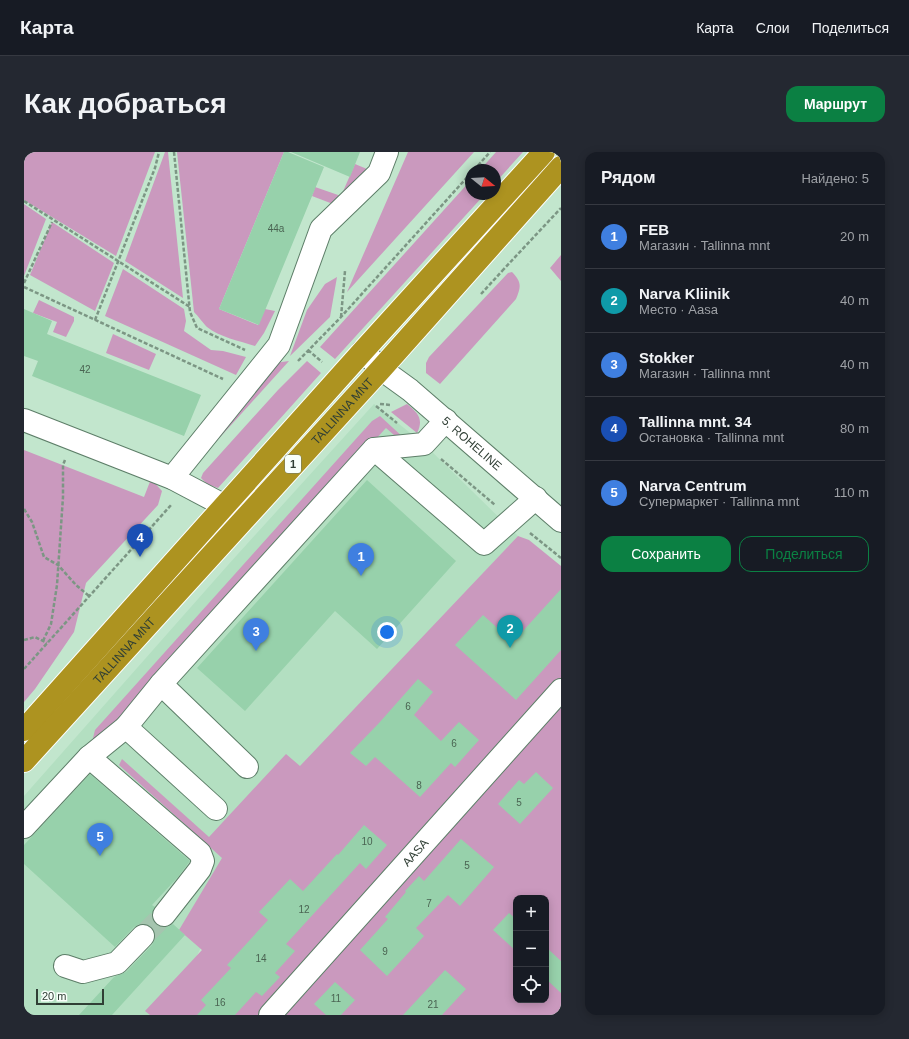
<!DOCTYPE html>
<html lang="ru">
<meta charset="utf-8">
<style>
body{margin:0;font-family:Helvetica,sans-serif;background:#242831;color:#f1f3f6}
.controls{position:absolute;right:12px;bottom:12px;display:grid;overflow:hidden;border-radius:8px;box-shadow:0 2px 10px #0003}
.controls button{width:36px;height:36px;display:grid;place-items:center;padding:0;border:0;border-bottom:1px solid #363941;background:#171b24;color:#f1f3f6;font:20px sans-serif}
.compass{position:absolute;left:441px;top:12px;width:36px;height:36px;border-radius:50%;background:#171b24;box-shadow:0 2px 10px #0003;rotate:108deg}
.scale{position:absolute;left:12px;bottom:10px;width:68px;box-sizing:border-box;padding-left:4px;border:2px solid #303f35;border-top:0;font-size:11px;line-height:14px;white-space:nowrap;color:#303f35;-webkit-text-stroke:3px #f8fffa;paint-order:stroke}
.you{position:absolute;left:363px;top:480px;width:14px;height:14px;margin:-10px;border:3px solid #fff;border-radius:50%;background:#1a73e8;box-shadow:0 0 0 6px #1a73e833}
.badge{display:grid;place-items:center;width:26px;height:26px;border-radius:50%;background:#0b8043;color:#fff;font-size:13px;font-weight:700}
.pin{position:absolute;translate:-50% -33px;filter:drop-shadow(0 1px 2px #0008)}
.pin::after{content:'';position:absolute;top:21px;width:14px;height:12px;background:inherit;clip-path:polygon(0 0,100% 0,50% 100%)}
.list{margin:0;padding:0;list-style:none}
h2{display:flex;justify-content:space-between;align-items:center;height:52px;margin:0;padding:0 16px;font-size:17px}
h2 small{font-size:13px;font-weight:400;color:#9ea1a6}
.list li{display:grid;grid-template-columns:26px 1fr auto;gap:12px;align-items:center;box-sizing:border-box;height:64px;padding:0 16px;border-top:1px solid #363941}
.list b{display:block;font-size:15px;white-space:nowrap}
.list p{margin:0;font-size:13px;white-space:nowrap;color:#9ea1a6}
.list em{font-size:13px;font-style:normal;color:#9ea1a6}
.actions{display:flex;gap:8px;padding:12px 16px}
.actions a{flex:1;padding:9px 0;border:1px solid #0b8043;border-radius:12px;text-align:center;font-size:14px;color:#0b8043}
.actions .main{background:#0b8043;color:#fff}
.icon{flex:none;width:22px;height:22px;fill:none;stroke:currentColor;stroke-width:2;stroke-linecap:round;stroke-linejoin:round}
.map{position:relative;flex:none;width:537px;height:863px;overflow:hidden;border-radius:12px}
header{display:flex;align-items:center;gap:24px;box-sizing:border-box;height:56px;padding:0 20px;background:#171b24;border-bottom:1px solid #363941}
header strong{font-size:19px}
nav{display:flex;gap:22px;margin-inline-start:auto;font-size:14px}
.intro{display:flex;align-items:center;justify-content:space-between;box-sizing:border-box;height:96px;padding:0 24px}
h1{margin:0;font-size:28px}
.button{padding:10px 18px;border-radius:12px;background:#0b8043;color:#fff;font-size:14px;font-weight:700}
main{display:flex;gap:24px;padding:0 24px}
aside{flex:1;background:#171b24;border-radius:12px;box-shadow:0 2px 10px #0003}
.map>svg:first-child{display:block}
.built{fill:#b3dfc1}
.green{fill:#ca99be;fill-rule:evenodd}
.building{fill:#97d1ab}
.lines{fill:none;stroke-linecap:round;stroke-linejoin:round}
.minor-tunnel{stroke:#a5c5af;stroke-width:22;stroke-dasharray:22 11;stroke-linecap:butt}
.minor-casing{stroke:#5d7e68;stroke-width:24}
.highway-casing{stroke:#fff;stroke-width:24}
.path{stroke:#7c9684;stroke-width:2.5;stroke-dasharray:4 2;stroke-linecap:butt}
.minor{stroke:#fff;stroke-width:22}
.highway{stroke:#ad9320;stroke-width:22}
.labels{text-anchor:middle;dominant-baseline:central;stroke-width:3;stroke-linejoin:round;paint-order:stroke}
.number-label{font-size:10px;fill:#4a6452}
.shield{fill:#f8fffa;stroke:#6c7970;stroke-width:1}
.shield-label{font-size:11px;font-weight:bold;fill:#303f35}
.street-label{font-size:12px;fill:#303f35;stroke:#f8fffa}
</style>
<header>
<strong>Карта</strong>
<nav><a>Карта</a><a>Слои</a><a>Поделиться</a></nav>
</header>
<div class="intro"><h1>Как добраться</h1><a class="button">Маршрут</a></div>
<main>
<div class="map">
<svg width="537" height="863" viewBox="0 0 537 863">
<rect width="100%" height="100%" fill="#c2e6cd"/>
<path class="built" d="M350,252L400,292L494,384L289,605L203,740L145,863H0V644L204,413Z"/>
<path class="green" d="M0,0H131L92,104L0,48Z
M141,0H144L159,146L101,109Z
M153,0H260L195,157L234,173L241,157L251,159L240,181L231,194C216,189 195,185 183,175C180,172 174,164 170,160Z
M384,0H450L323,140Z
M472,0H499L471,31V18H456Z
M331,12L343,17L331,40L322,48L309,52L288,44L291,35L317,44Z
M447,28V42H461L311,207L296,195Z
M0,52L22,67L0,124Z
M28,70L90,111L71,159L6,123Z
M537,103V129L526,116Z
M99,117L160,157L162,169L160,179L187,198L199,199L222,205L212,223L81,164Z
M488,120C498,130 497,135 492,147L416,232L402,221V211L405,205L484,121Z
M313,125L306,165L266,204L283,158L301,132Z
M15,148L50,165V169L42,185L29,180L33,170L9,161Z
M89,182L132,202L125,218L82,201Z
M265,209L170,314L244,212Z
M283,209L297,221L194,336L183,332L177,326L179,321L254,238Z
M383,252C394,261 400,267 393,281L367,260Z
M356,264L381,287L378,290L362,276L361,277L100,566L68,590L71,578L348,269Z
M0,298L120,345L127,327L138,339L134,353L62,431L50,480L11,537L0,550Z
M494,384L505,388L537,414V863H126L121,859L178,798L155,778L198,706L95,613L98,607L185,685L262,602L276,614ZM492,746H522V848H492Z"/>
<path class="building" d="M260,0H264L300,15L235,173L195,157Z
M267,0H336L326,25Z
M0,157L28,169L23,182L177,243L160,284L8,224L14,209L0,204Z
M343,328L432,409L353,497L311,459L221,559L173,516Z
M537,437V498L492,548L431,493L459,463L489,490Z
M394,527L409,540L390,563L417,589L435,570L455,588L431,615L427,611L396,645L351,605L342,614L326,601L355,571Z
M512,620L529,636L496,672L474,652L495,628L500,632Z
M66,622L166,709L154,725L128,753L131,755L128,762L129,768L133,773L139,775H144L149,772L161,783L88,863H55L90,825L102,820L128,793L131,787V780L127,775L122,772H115L110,775L91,795L0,712V693Z
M340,673L363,693L342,717L336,711L262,792L271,799L251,821L256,825L238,844L232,840L211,863H173L182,853L177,848L207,816L203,813L244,768L235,760L266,727L279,739L313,702L314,703Z
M437,687L470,715L436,754L424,743L392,776L400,784L363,824L336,798L364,767L361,765L382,740L381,739L395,724L400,729Z
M485,761L492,767V799L469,778Z
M522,795L537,809V841L522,827Z
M421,818L442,837L418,863H379Z
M311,830L331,848L317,863H302L290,852Z"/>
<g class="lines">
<path class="minor-tunnel" d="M119,784L140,763"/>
<g class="minor-casing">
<g id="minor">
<path id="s1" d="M339,199L357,217L386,238L537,369"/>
<path d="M0,268L148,326L201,354L218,368"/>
<path d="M350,297L460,392L512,346"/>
<path d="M148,326L255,193L297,77L355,21L363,0"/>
<path d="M137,532L223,615"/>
<path d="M102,575L192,657"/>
<path d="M65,605L176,701L179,709L176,717L140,763"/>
<path d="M0,675L65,605L102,575L137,532L350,297L400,292L422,268"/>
<path d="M41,814L59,820L93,811L119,784"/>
<path id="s2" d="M246,863L537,538"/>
</g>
</g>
<g class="highway-casing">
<g id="highway">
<path d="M0,578L339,199L520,0"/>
<path id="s3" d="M0,609L357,217L537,15"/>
</g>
</g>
<path class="path" d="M150,0L166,160L173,176L221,198
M450,18L466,0
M0,49L166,155
M478,119L537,56
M0,131L28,70
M0,135L199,227
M457,142L479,118
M317,165L321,119
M71,168L131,16L135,0
M284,198L298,210
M274,209L317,165L447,21
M356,252L367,253
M352,254L373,271
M417,307L471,353
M0,357L8,370L20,405L34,413L52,433L65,444
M506,381L537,406
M0,488L11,485L23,491
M19,489L27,472L33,433L39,345V313L41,308
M0,517L148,352"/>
<use href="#minor" class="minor"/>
<use href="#highway" class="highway"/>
</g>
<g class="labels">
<g class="number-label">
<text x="252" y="76">44a</text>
<text x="61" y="217">42</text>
<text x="384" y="554">6</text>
<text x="430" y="591">6</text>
<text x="395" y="633">8</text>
<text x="495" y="650">5</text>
<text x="343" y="689">10</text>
<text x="443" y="713">5</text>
<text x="405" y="751">7</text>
<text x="280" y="757">12</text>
<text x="361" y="799">9</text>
<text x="237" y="806">14</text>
<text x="312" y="846">11</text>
<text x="196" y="850">16</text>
<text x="409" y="852">21</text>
</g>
<rect class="shield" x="261" y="303" width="16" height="18" rx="3"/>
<g class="shield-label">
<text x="269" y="312">1</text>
</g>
<g class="street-label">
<text stroke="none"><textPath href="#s3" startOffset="473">TALLINNA MNT</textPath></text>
<text stroke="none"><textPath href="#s1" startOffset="143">5. ROHELINE</textPath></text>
<text stroke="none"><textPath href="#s3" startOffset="149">TALLINNA MNT</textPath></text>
<text stroke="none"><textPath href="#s2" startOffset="218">AASA</textPath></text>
</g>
</g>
</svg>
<div class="controls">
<button>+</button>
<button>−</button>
<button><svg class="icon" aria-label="locate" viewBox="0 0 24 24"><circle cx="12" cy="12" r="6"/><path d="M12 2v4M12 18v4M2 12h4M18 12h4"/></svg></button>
</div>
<svg class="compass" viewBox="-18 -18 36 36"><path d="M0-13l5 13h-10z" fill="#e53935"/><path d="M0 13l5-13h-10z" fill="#9ea1a6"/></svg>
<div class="scale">20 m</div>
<div class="you"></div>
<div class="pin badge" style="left:337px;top:424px;background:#3f7fe0">1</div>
<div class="pin badge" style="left:486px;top:496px;background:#0f9aa8">2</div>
<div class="pin badge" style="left:232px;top:499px;background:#3f7fe0">3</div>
<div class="pin badge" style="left:116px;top:405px;background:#1a4fb4">4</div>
<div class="pin badge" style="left:76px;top:704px;background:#3f7fe0">5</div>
</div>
<aside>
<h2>Рядом<small>Найдено: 5</small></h2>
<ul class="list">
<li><span class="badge" style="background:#3f7fe0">1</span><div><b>FEB</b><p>Магазин · Tallinna mnt</p></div><em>20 m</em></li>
<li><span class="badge" style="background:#0f9aa8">2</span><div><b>Narva Kliinik</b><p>Место · Aasa</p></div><em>40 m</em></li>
<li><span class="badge" style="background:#3f7fe0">3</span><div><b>Stokker</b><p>Магазин · Tallinna mnt</p></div><em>40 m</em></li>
<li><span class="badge" style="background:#1a4fb4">4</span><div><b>Tallinna mnt. 34</b><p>Остановка · Tallinna mnt</p></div><em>80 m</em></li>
<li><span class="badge" style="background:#3f7fe0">5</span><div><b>Narva Centrum</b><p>Супермаркет · Tallinna mnt</p></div><em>110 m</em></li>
</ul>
<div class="actions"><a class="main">Сохранить</a><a>Поделиться</a></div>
</aside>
</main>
